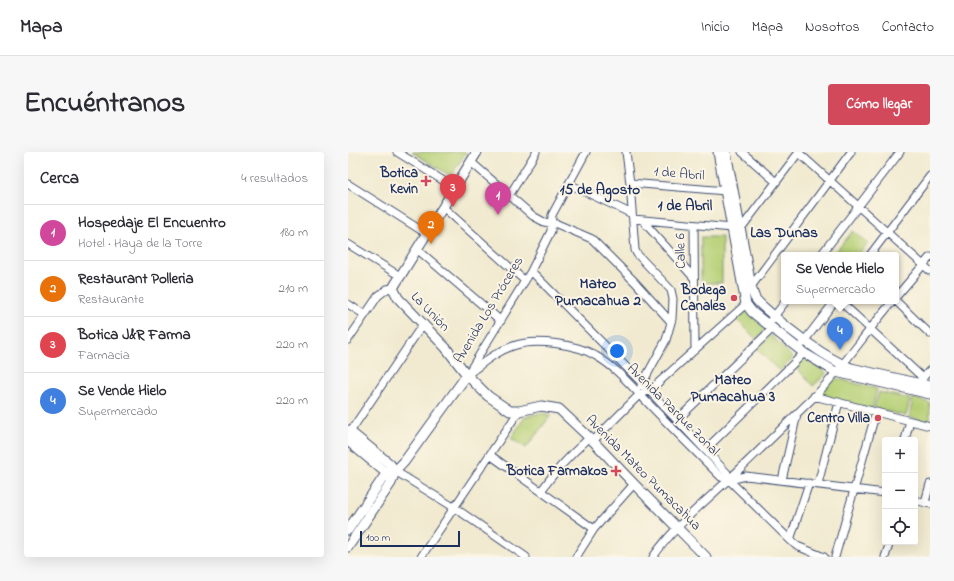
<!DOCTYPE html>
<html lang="es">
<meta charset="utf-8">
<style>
body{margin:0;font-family:"Indie Flower",sans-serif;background:#f7f7f7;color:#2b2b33}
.controls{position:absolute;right:12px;bottom:12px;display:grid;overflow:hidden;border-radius:4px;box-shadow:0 4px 16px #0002}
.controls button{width:36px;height:36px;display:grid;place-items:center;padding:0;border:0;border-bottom:1px solid #e1e1e2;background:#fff;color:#2b2b33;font:20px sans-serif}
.scale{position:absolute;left:12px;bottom:10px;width:100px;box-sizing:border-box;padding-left:4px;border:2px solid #1b2f5e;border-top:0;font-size:11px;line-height:14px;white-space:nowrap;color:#1b2f5e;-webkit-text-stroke:3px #fcf5e5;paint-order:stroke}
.you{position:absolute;left:269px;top:199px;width:14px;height:14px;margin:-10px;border:3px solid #fff;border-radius:50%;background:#1a73e8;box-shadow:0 0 0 6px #1a73e833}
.badge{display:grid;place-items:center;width:26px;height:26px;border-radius:50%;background:#d1495b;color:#fff;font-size:13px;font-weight:700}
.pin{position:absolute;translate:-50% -33px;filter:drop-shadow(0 1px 2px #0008)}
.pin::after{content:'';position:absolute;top:21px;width:14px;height:12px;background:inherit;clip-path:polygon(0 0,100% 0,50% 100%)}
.popup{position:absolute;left:433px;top:100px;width:118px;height:52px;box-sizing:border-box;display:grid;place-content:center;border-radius:4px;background:#fff;filter:drop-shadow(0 1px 3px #0005);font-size:13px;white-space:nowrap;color:#7c7c81}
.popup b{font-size:15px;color:#2b2b33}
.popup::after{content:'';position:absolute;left:50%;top:100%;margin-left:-8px;border:8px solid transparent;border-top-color:#fff}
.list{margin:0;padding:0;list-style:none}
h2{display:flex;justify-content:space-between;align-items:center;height:52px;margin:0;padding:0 16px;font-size:17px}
h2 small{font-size:13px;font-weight:400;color:#7c7c81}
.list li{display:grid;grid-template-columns:26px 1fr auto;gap:12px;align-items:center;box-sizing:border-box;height:56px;padding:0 16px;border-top:1px solid #e1e1e2}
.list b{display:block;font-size:15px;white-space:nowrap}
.list p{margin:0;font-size:13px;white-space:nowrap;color:#7c7c81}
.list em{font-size:13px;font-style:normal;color:#7c7c81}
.icon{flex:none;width:22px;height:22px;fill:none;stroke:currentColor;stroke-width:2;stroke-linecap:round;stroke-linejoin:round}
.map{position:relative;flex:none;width:582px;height:405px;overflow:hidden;border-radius:4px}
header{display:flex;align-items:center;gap:24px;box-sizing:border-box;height:56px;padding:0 20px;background:#fff;border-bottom:1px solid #e1e1e2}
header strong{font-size:19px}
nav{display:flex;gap:22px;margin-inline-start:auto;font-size:14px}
.intro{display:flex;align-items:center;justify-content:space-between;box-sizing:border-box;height:96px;padding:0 24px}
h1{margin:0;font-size:28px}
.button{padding:10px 18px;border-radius:4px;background:#d1495b;color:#fff;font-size:14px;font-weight:700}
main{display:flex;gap:24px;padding:0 24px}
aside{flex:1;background:#fff;border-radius:4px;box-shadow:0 4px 16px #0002}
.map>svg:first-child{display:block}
.green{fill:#b6d076;stroke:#68806a}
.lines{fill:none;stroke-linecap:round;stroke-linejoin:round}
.minor-casing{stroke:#3b4b6f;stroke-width:9}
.tertiary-casing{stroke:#3b4b6f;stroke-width:11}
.minor{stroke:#fff;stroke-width:7}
.tertiary{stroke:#fff;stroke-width:9}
.poi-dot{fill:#d1495b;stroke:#fcf5e5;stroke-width:1.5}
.labels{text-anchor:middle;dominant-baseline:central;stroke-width:4;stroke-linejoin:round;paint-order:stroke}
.poi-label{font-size:14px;font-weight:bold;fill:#1b2f5e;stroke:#fcf5e5;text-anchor:end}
.street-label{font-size:14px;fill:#1b2f5e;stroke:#fcf5e5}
.neighbourhood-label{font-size:15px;font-weight:bold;fill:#1b2f5e;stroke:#fcf5e5}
</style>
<header>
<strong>Mapa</strong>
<nav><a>Inicio</a><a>Mapa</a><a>Nosotros</a><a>Contacto</a></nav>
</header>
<div class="intro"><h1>Encuéntranos</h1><a class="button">Cómo llegar</a></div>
<main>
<aside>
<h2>Cerca<small>4 resultados</small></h2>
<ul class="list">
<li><span class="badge" style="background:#d1479c">1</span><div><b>Hospedaje El Encuentro</b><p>Hotel · Haya de la Torre</p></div><em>180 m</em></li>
<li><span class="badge" style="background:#e8710a">2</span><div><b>Restaurant Polleria</b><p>Restaurante</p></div><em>210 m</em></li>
<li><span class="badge" style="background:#e0444e">3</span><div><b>Botica J&amp;R Farma</b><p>Farmacia</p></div><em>220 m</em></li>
<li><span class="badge" style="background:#3f7fe0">4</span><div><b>Se Vende Hielo</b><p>Supermercado</p></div><em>220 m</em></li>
</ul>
</aside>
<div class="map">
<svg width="582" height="405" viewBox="0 0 582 405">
<rect width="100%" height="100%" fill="#fcf5e5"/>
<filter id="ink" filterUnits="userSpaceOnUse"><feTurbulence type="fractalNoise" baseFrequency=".025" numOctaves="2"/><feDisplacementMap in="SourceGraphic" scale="8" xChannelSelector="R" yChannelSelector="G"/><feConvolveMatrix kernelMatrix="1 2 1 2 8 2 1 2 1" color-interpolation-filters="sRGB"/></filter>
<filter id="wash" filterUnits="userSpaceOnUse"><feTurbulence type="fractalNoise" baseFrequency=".012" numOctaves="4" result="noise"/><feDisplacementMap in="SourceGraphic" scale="16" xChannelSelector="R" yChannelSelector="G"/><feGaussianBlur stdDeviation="0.9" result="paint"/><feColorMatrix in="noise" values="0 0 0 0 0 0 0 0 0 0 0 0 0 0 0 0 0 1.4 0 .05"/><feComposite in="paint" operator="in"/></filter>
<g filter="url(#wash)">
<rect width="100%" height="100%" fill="#f1ead0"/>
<path class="green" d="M64,0H118L103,24Z
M505,79L520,91L510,103H487L486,102Z
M353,85H374V131H353Z
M396,155L418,178L408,187L386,165Z
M423,183L445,206L431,219L409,197Z
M455,206L476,219L478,222L465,234L447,214Z
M487,226L529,237L524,257L469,244Z
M531,240L562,247L558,264L526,256Z
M565,246L582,251V270L561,265Z
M192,261L203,263L178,296L163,286L177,265Z"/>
</g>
<g filter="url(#ink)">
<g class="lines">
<g class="minor-casing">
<path id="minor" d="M49,0L107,36
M278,0L282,31L287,98L289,102L323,138L325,147L324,167L318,188L293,234
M394,0L428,30
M450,0L582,119
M123,10L185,64L196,70L209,72L244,87L287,130L323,170
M282,31L378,39
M0,32L79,82
M221,32L284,62
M161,44L188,0
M95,55L177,129
M285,67L384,76
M294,68L346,126
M346,73L347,198
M391,79L451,0
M0,92L52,124
M69,97L153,169
M473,103L552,0
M522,103L582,24
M183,119L294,231L379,321L381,328L442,388L449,394L476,405
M402,136L503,0
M548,145L582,105
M492,149L575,226
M548,149L582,182
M0,152L17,163
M420,172L438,149
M0,188L30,144L39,137L45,136
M454,192L487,149
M122,218L183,119L203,79L204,63L238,0
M119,223C134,212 147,200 165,194C187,186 229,192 248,204C268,215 284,235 300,251C324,276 348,300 373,325L381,328L398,324L537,341
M572,229L582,218
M466,244L582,274
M329,268L425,176
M0,283L75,172
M557,288L562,269
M245,289L292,242L301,239L398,152
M357,298L456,201
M142,303L246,377
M47,319L107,356L178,405
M434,328L449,262
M470,332L491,250
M193,339C207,319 223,302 241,286
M567,348L582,352
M577,350L582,332
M442,388L461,331
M73,405L171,259
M228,405L246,377L286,332
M305,405C325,376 353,353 379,329C408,302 437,273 466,245C495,216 518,180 545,149
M487,405L528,260
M537,405L542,390"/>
</g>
<g class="tertiary-casing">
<path id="tertiary" d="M129,0L45,136L50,146L98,196L119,223L140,244L162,259H171L193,254L211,257L245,289L286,332L358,405
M370,0L398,152L404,160L456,201L488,220L582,242
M378,0L403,134C404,138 405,142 407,146C410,151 416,155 420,159C441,178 477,206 503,216L582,234
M0,278L42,312L47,319
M0,289L36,319H46
M0,378L35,326L47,319L56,310L119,223
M0,395L43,331L47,319"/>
</g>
<use href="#minor" class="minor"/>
<use href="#tertiary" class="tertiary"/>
</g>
</g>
<g class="poi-dot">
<path d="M76 23h4v4h4v4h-4v4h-4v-4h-4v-4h4z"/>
<circle cx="386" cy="146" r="4"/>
<circle cx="530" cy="266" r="4"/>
<path d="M266 313h4v4h4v4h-4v4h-4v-4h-4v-4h4z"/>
</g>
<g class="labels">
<g class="poi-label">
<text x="70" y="21">Botica<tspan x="70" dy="16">Kevin</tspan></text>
<text x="378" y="138">Bodega<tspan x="378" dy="16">Canales</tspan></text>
<text x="522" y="266">Centro Villa</text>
<text x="260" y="319">Botica Farmakos</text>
</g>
<g class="street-label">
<text transform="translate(331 22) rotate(5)">1 de Abril</text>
<text transform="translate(333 99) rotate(-91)">Calle 6</text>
<text transform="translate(141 158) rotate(-59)">Avenida Los Próceres</text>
<text transform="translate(82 160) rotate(46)">La Unión</text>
<text transform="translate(325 258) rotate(45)">Avenida Parque Zonal</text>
<text transform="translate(295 321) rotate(45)">Avenida Mateo Pumacahua</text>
</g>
<g class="neighbourhood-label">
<text x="252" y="38">15 de Agosto</text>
<text x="337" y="54">1 de Abril</text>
<text x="436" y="81">Las Dunas</text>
<text x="250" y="132">Mateo<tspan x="250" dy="17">Pumacahua 2</tspan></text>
<text x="385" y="228">Mateo<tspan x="385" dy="17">Pumacahua 3</tspan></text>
</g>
</g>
</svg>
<div class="controls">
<button>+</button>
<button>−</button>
<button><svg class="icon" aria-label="locate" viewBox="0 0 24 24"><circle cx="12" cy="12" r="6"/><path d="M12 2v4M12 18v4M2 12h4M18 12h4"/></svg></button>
</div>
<div class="scale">100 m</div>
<div class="you"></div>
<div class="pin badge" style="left:150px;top:63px;background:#d1479c">1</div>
<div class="pin badge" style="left:83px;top:92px;background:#e8710a">2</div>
<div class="pin badge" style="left:105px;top:55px;background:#e0444e">3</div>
<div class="pin badge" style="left:492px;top:198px;background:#3f7fe0">4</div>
<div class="popup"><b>Se Vende Hielo</b>Supermercado</div>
</div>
</main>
